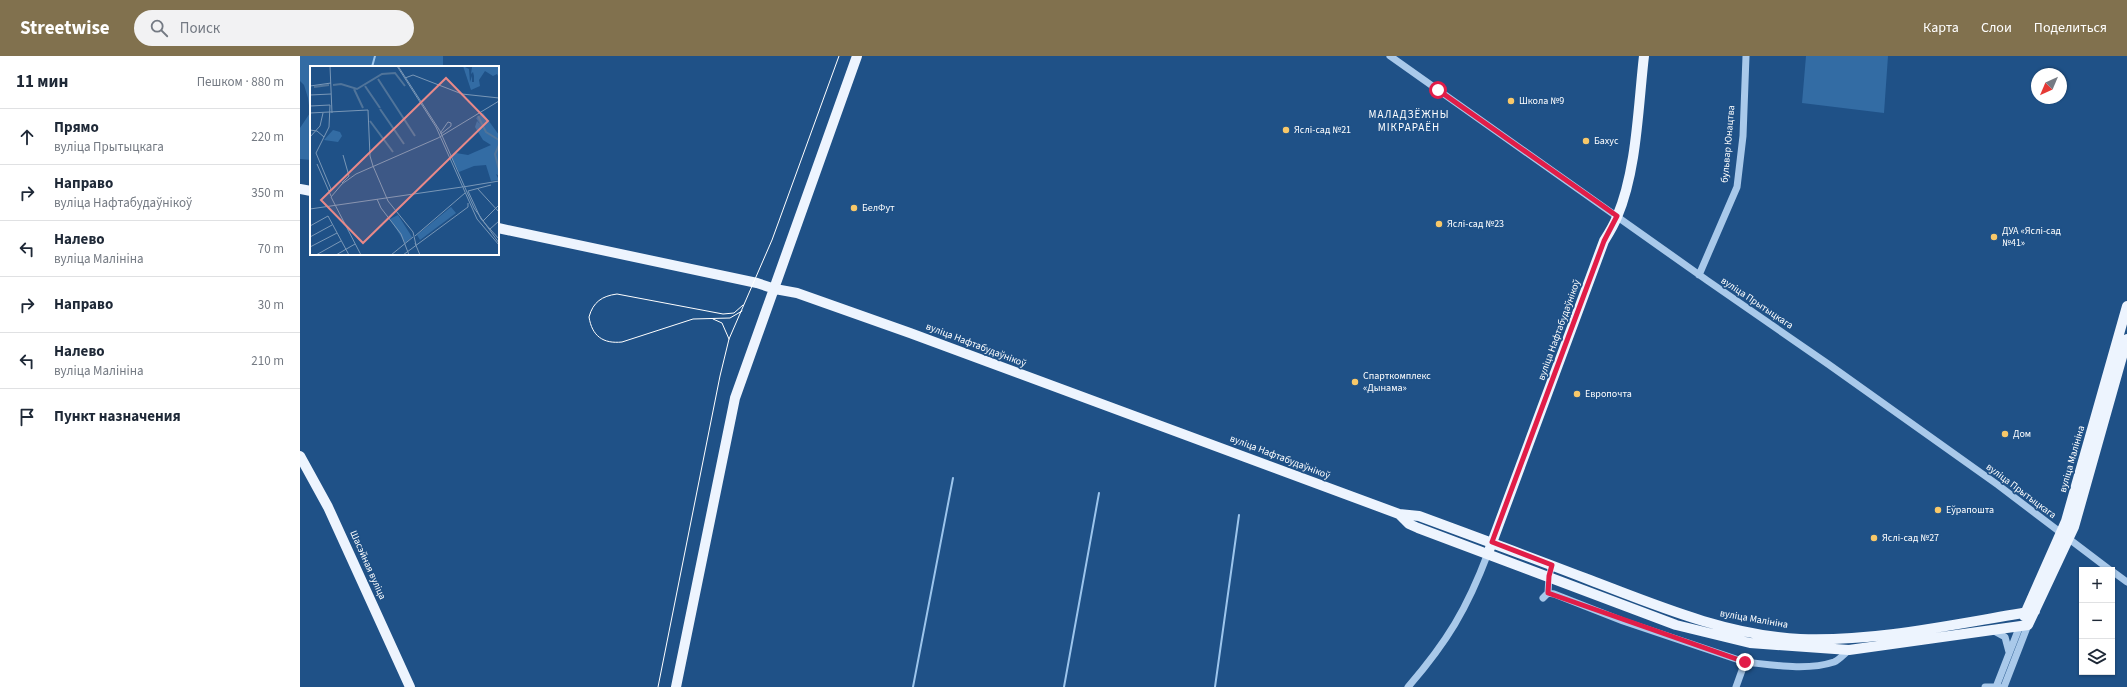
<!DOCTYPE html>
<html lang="ru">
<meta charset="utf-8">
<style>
body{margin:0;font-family:"Source Sans 3",sans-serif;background:#f2f2f3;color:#1f2937}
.controls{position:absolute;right:12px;bottom:12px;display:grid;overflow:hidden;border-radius:0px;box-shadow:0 1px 3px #0004}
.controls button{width:36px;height:36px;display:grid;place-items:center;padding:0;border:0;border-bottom:1px solid #e0e1e3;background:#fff;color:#1f2937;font:20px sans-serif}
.compass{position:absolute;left:1731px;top:12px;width:36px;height:36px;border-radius:50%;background:#fff;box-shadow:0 1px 3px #0004;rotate:224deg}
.stop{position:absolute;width:12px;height:12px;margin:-9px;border:3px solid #e11d48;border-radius:50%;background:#fff}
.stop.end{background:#e11d48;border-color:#fff;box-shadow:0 1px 4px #0008}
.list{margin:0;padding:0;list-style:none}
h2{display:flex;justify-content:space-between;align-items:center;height:52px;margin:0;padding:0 16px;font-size:17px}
h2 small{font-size:13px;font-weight:400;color:#747a83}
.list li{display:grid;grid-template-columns:26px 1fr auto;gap:12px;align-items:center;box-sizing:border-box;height:56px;padding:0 16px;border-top:1px solid #e0e1e3}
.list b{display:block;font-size:15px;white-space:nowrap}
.list p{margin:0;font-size:13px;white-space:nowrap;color:#747a83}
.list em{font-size:13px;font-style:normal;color:#747a83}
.icon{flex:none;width:22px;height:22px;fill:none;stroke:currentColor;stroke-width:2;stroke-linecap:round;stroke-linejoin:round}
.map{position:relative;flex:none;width:1827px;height:631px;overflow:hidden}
header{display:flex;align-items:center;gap:24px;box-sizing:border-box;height:56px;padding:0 20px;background:#81714e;color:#fff}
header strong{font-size:19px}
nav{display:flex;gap:22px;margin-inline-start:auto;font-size:14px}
.search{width:280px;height:36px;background:#f2f2f3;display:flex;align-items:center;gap:10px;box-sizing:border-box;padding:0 14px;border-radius:22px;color:#747a83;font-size:15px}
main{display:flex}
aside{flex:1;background:#fff}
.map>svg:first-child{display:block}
.green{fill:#336ca4}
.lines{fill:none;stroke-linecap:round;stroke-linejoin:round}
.stream{stroke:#9cc5ec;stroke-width:2}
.minor{stroke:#a9c9ea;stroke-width:7}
.major{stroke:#edf4fe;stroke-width:10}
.tram{stroke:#fff;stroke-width:1}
.route{stroke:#e11d48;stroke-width:5}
.poi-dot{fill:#f8c869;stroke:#1f5187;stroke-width:1.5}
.labels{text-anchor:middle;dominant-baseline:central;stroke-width:3.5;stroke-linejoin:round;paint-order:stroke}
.poi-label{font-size:10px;fill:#fff;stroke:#1f5187;text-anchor:start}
.street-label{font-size:10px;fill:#fff;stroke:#1f5187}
.neighbourhood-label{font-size:11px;letter-spacing:1px;fill:#fff;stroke:#1f5187}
.inset-river{fill:none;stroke:#50749a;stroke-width:2}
.inset-road{fill:none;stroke:#7997b7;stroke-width:1}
.view{fill:#e88989;fill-opacity:0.15;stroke:#e88989;stroke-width:2}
.inset-edge{fill:none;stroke:#fff;stroke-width:2}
</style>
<header>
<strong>Streetwise</strong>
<div class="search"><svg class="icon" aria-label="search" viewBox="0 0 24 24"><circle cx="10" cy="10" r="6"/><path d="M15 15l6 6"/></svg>Поиск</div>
<nav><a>Карта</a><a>Слои</a><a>Поделиться</a></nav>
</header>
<main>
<aside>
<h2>11 мин<small>Пешком · 880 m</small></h2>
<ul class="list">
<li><svg class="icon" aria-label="ahead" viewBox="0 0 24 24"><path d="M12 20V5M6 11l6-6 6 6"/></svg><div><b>Прямо</b><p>вуліца Прытыцкага</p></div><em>220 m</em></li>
<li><svg class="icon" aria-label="right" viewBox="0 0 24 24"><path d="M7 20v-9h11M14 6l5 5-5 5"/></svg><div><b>Направо</b><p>вуліца Нафтабудаўнікоў</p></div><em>350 m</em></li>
<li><svg class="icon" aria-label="left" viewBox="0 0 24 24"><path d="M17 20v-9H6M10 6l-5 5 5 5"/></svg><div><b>Налево</b><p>вуліца Малініна</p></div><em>70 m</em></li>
<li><svg class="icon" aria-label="right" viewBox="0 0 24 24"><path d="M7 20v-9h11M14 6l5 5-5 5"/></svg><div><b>Направо</b></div><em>30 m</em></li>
<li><svg class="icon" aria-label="left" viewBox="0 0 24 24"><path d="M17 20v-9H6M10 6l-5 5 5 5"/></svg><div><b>Налево</b><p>вуліца Малініна</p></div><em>210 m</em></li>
<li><svg class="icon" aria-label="arrive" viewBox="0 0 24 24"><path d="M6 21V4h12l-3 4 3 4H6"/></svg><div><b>Пункт назначения</b></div></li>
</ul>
</aside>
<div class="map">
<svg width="1827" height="631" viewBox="0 0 1827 631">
<rect width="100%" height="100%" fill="#1f5187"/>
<path class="green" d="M0,0H143V11H11V104L0,103V72L10,57L8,42L4,29L0,25Z
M1506,0H1588L1584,57L1502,47Z"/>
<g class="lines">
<path class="stream" d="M72,11L75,0
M613,631L653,422
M764,631L799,437
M915,631L939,459"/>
<path class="minor" d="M1090,0L1408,225L1528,308L1698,429L1810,514
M1399,219L1437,131L1443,80L1446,0
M1812,515L1827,526
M1248,537L1249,520L1252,509
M1243,542L1248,537L1254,538L1323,565L1445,606
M1694,575L1705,581L1709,596
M1108,631C1147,586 1167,553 1188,497
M1436,631L1445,606C1473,609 1507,615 1534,606C1539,604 1544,598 1549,594
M1685,631H1699
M1696,631L1719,572
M1704,631L1728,569"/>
<path class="major" d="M0,133L11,135
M198,172L457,227L475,233L497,237L610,277L1099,458L1109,468L1118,472L1376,569L1450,587L1549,594L1728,569L1774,471L1827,283
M0,400L28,451L110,631
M1099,458L1119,460C1176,481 1233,502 1290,524C1358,550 1426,579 1500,583C1577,586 1659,567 1735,555
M1190,492L1304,185C1309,177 1314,169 1317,161C1337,114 1338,51 1344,0
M1724,560L1766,465L1827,250
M376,631L435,342L557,0"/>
<path class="tram" d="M442,255L430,262L393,263L322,286C303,288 292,280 289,261C293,246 302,240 317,238L423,258L434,257L443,249
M413,263L422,267L429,283
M358,631L420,320L429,283L472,184L539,0"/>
</g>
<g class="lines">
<path class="route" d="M1138,34L1317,160L1304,185L1192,486L1252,509L1249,520L1248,537L1445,606"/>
</g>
<g class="poi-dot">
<circle cx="1211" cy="45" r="4"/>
<circle cx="986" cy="74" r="4"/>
<circle cx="1286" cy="85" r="4"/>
<circle cx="554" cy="152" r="4"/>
<circle cx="1139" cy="168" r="4"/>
<circle cx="1694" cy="181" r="4"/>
<circle cx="1055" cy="326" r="4"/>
<circle cx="1277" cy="338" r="4"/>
<circle cx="1705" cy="378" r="4"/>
<circle cx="1638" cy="454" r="4"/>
<circle cx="1574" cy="482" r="4"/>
</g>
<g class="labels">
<g class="poi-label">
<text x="1219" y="45">Школа №9</text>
<text x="994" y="74">Яслі-сад №21</text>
<text x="1294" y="85">Бахус</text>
<text x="562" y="152">БелФут</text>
<text x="1147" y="168">Яслі-сад №23</text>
<text x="1702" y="175">ДУА «Яслі-сад<tspan x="1702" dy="12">№41»</tspan></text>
<text x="1063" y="320">Спарткомплекс<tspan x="1063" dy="12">«Дынама»</tspan></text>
<text x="1285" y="338">Европочта</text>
<text x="1713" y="378">Дом</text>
<text x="1646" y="454">Еўрапошта</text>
<text x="1582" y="482">Яслі-сад №27</text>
</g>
<g class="street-label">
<text transform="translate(1428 88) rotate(-85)">бульвар Юнацтва</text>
<text transform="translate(1457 247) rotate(34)">вуліца Прытыцкага</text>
<text transform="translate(1259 274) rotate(-70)">вуліца Нафтабудаўнікоў</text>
<text transform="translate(676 289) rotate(21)">вуліца Нафтабудаўнікоў</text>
<text transform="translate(980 401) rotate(21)">вуліца Нафтабудаўнікоў</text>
<text transform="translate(1772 403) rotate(-74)">вуліца Малініна</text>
<text transform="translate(1721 435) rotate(37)">вуліца Прытыцкага</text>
<text transform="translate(68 509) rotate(66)">Шасэйная вуліца</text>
<text transform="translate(1454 563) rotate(10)">вуліца Малініна</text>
</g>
<g class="neighbourhood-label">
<text x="1109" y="58">МАЛАДЗЁЖНЫ<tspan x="1109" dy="13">МІКРАРАЁН</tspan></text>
</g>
</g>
<g transform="translate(10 10)">
<rect width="189" height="189" fill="#1f5187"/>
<path d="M153,0L159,3L160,16L162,10V16H164V10L163,6L161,8L162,1L158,0H189V12L187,8L183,10L175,5L169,14L170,20L161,24ZM173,47L189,69V110L186,108L189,114L181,115L176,99L164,100L149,106L141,90L146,87L158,89L181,79L173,74L165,61L167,55L170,58L166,52ZM23,64L30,66L32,70L28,76L14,74ZM141,141L146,147L110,174L107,169ZM88,149L102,171L95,177L80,153Z" fill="#336ca4"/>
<path class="inset-river" d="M68,13L105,70M23,19L31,18L47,23L72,8L85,7L95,20M55,20L70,42M4,21L19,19M44,23L53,42M70,43L94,78M168,50L176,66L189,74M60,55L83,86M189,79L185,88L189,104"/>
<path class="inset-road" d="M20,0L22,47M87,0L126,61L167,153L189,179M88,0L130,65L164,142L189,177M95,12L103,9L152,28L189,32M0,20L21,17M0,29L21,28M0,40L20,39L19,61L6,87L21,123L19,125M0,47L58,44L60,90L63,100M0,64L7,65L14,71M131,68V66L138,56L141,57V60L131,68M0,71L10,60L13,47M7,98L21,130M63,100L78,135L103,166L106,179M32,117L39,110L33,89M181,119L158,125L171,153L189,173M153,121L189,115M167,122L189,146M67,133L71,142L91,168L99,189M0,143L152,121M173,155L189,139M0,160L18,150L39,189M180,163L189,155M105,170L155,127M0,171L22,159M105,177L110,189M0,181L27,167M6,189L31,175M26,189L45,178M51,189L21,131L32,118L46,108L128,72L189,35M81,189L103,171M93,189L158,141V137"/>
<path class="view" d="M136,12L178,55L53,177L11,134Z"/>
<rect width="189" height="189" class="inset-edge"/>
</g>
</svg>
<div class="controls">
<button>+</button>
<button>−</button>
<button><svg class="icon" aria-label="layers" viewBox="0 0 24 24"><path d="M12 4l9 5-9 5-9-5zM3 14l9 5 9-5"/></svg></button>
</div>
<svg class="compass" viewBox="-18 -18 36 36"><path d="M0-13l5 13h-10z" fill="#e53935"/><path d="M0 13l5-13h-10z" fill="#747a83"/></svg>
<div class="stop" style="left:1138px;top:34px"></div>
<div class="stop end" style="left:1445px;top:606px"></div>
</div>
</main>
